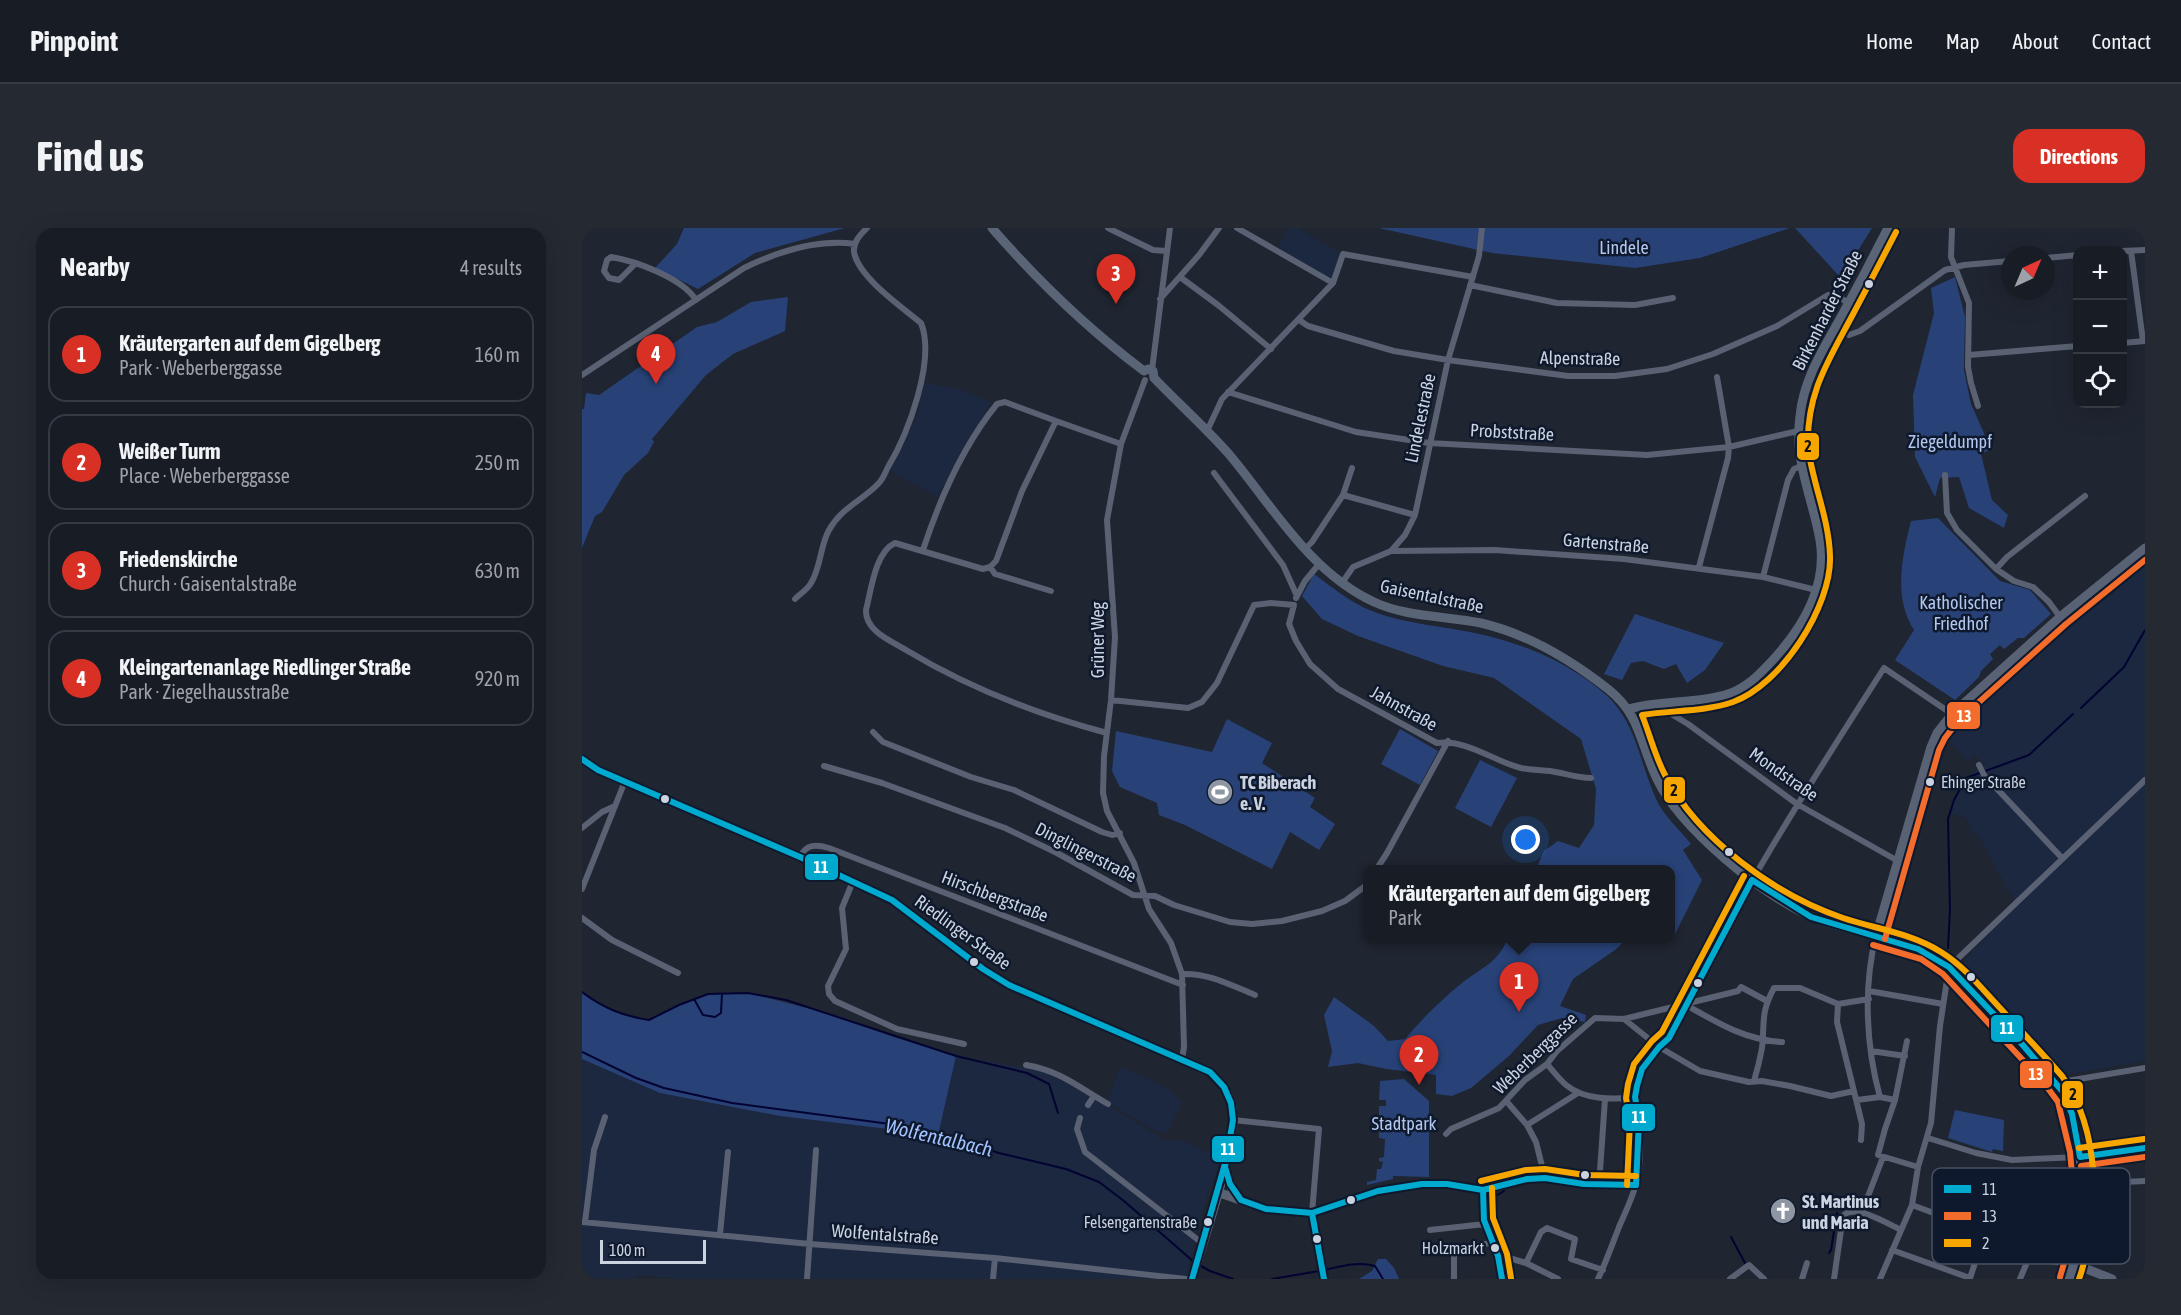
<!DOCTYPE html>
<meta charset="utf-8">
<style>
body{margin:0;font-family:"Asap Condensed",sans-serif;background:#242932;color:#f1f3f6}
.controls{position:absolute;right:18px;top:18px;display:grid;overflow:hidden;border-radius:12px;box-shadow:0 6px 24px #0002}
.controls button{width:54px;height:54px;display:grid;place-items:center;padding:0;border:0;border-bottom:2px solid #363a42;background:#171c25;color:#f1f3f6;font:30px sans-serif}
.compass{position:absolute;left:1419px;top:18px;width:54px;height:54px;border-radius:50%;background:#171c25;box-shadow:0 6px 24px #0002;rotate:44deg}
.scale{position:absolute;left:18px;bottom:15px;width:106px;box-sizing:border-box;padding-left:6px;border:3px solid #cbd3e1;border-top:0;font-size:16px;line-height:21px;white-space:nowrap;color:#cbd3e1;-webkit-text-stroke:4px #0f192d;paint-order:stroke}
.you{position:absolute;left:944px;top:612px;width:21px;height:21px;margin:-15px;border:4px solid #fff;border-radius:50%;background:#1a73e8;box-shadow:0 0 0 9px #1a73e833}
.badge{display:grid;place-items:center;width:39px;height:39px;border-radius:50%;background:#d93025;color:#fff;font-size:20px;font-weight:700}
.pin{position:absolute;translate:-50% -50px;filter:drop-shadow(0 2px 3px #0008)}
.pin::after{content:'';position:absolute;top:32px;width:21px;height:18px;background:inherit;clip-path:polygon(0 0,100% 0,50% 100%)}
.popup{position:absolute;left:781px;top:637px;width:312px;height:78px;box-sizing:border-box;display:grid;place-content:center;border-radius:12px;background:#171c25;filter:drop-shadow(0 2px 4px #0005);font-size:20px;white-space:nowrap;color:#9ea1a7}
.popup b{font-size:22px;color:#f1f3f6}
.popup::after{content:'';position:absolute;left:50%;top:100%;margin-left:-12px;border:12px solid transparent;border-top-color:#171c25}
.list{margin:0;padding:0;list-style:none}
h2{display:flex;justify-content:space-between;align-items:center;height:78px;margin:0;padding:0 24px;font-size:26px}
h2 small{font-size:20px;font-weight:400;color:#9ea1a7}
.list li{display:grid;grid-template-columns:39px 1fr auto;gap:18px;align-items:center;box-sizing:border-box;height:96px;margin:0 12px 12px;padding:0 12px;border:2px solid #363a42;border-radius:18px}
.list b{display:block;font-size:22px;white-space:nowrap}
.list p{margin:0;font-size:20px;white-space:nowrap;color:#9ea1a7}
.list em{font-size:20px;font-style:normal;color:#9ea1a7}
.icon{flex:none;width:33px;height:33px;fill:none;stroke:currentColor;stroke-width:2;stroke-linecap:round;stroke-linejoin:round}
.map{position:relative;flex:none;width:1563px;height:1051px;overflow:hidden;border-radius:18px}
header{display:flex;align-items:center;gap:36px;box-sizing:border-box;height:84px;padding:0 30px;background:#171c25;border-bottom:2px solid #363a42}
header strong{font-size:28px}
nav{display:flex;gap:33px;margin-inline-start:auto;font-size:21px}
.intro{display:flex;align-items:center;justify-content:space-between;box-sizing:border-box;height:144px;padding:0 36px}
h1{margin:0;font-size:42px}
.button{padding:15px 27px;border-radius:18px;background:#d93025;color:#fff;font-size:21px;font-weight:700}
main{display:flex;gap:36px;padding:0 36px}
aside{flex:1;background:#171c25;border-radius:18px;box-shadow:0 6px 24px #0002}
.map>svg:first-child{display:block}
.built{fill:#1b2840}
.green{fill:#284278}
.lines{fill:none;stroke-linecap:round;stroke-linejoin:round}
.stream{stroke:#030332;stroke-width:2}
.minor-tunnel{stroke:#393f4b;stroke-width:6;stroke-dasharray:6 3;stroke-linecap:butt}
.minor{stroke:#596172;stroke-width:6}
.secondary{stroke:#5a6477;stroke-width:9}
.primary{stroke:#596174;stroke-width:9}
.bus-1-casing{stroke:#0f192d;stroke-width:10}
.bus-2-casing{stroke:#0f192d;stroke-width:10}
.bus-3-casing{stroke:#0f192d;stroke-width:10}
.bus-1{stroke:#00a9ce;stroke-width:6}
.bus-2{stroke:#f36c2b;stroke-width:6}
.bus-3{stroke:#f7a600;stroke-width:6}
.bus-dot{fill:#cbd3e1;stroke:#0f192d;stroke-width:2}
.labels{text-anchor:middle;dominant-baseline:central;stroke-width:5;stroke-linejoin:round;paint-order:stroke}
.bus-label{font-size:16px;fill:#cbd3e1;stroke:#0f192d;text-anchor:end}
.park-label{font-size:18px;fill:#b1c7ef;stroke:#0f192d}
.street-label{font-size:18px;fill:#cbd3e1;stroke:#0f192d}
.poi-label{font-size:18px;font-weight:bold;fill:#cbd3e1;stroke:#0f192d;text-anchor:start}
.water-label{font-size:20px;font-style:italic;fill:#a1c2fe;stroke:#0f192d}
.key{fill:#0f192d;stroke:#475163;stroke-width:1.5}
.key-label{font-size:16px;fill:#cbd3e1}
.line-badge{stroke:#0f192d;stroke-width:2}
.badge-label{font-size:16px;text-anchor:middle;font-weight:bold;fill:#fff}
.pale-badge-label{font-size:16px;text-anchor:middle;font-weight:bold;fill:#111}
</style>
<header>
<strong>Pinpoint</strong>
<nav><a>Home</a><a>Map</a><a>About</a><a>Contact</a></nav>
</header>
<div class="intro"><h1>Find us</h1><a class="button">Directions</a></div>
<main>
<aside>
<h2>Nearby<small>4 results</small></h2>
<ul class="list">
<li><span class="badge">1</span><div><b>Kräutergarten auf dem Gigelberg</b><p>Park · Weberberggasse</p></div><em>160 m</em></li>
<li><span class="badge">2</span><div><b>Weißer Turm</b><p>Place · Weberberggasse</p></div><em>250 m</em></li>
<li><span class="badge">3</span><div><b>Friedenskirche</b><p>Church · Gaisentalstraße</p></div><em>630 m</em></li>
<li><span class="badge">4</span><div><b>Kleingartenanlage Riedlinger Straße</b><p>Park · Ziegelhausstraße</p></div><em>920 m</em></li>
</ul>
</aside>
<div class="map">
<svg width="1563" height="1051" viewBox="0 0 1563 1051">
<rect width="100%" height="100%" fill="#1f2531"/>
<path class="built" d="M707,0H716L758,25L749,52L696,20Z
M343,155L377,161L409,174L355,269L308,243L333,193Z
M1563,331V833L1483,847L1382,741L1383,731L1435,677L1395,606L1390,604L1383,589L1369,586L1372,572L1384,550L1401,536L1393,527L1385,533L1360,505L1381,484L1477,400L1534,352Z
M374,828L462,843L484,852L585,913L601,912L639,931L624,970L603,1051H96L55,1047L54,1051H0V831L78,865L198,888L355,907Z
M538,839L574,854L591,865L600,874L585,904H576L525,874Z"/>
<path class="green" d="M102,0H263L173,25L116,61L73,40L95,16Z
M797,0H1208L1118,30L1053,40L910,25Z
M1213,0H1290L1259,50Z
M1373,49L1383,89L1382,142L1389,176L1409,221L1399,226L1410,272L1426,287L1422,300L1387,280L1377,249L1358,250L1353,269L1333,229L1331,167L1352,85L1349,60Z
M206,69L203,103L151,126L124,147L70,211L72,214L66,225L42,247L20,284L13,288L0,320V181H2L4,165L17,167L115,99L135,94L169,74Z
M1356,290L1418,353L1448,362L1469,386L1442,410H1436L1422,421L1418,417L1408,426L1411,431L1399,443L1397,449L1373,472L1313,432L1332,402C1311,369 1320,329 1329,293Z
M732,346C750,359 769,375 790,383C826,397 865,398 902,407C947,418 989,436 1024,467C1055,495 1058,537 1075,573C1082,588 1099,603 1109,616L1101,622L1120,652L1091,710L1088,708V642L954,641L962,623L976,613L997,620L1012,597L1014,561L999,511L912,450L861,438L776,408L740,391L720,368Z
M1053,386L1142,415L1123,442L1105,455L1094,436L1082,441L1061,433L1049,435L1040,452L1022,446Z
M645,491L690,515L680,535L733,570L728,579L753,596L737,622L708,604L690,641L603,597L577,587L575,575L538,559L530,543L534,503L630,524Z
M818,501L856,523L838,557L799,536Z
M898,532L935,550L909,599L873,580Z
M926,710L1045,711L1033,722L991,751L978,778L1004,787L1003,794L980,790L956,797L927,828L889,860L870,868L854,866V847L804,841L776,835L746,839L750,823L742,787L752,769L792,798L806,813L823,811C840,791 859,772 880,755C900,739 915,736 926,710Z
M0,764C21,780 41,788 67,792L97,777L126,766L166,765L245,785L312,809L374,828L356,907L198,888L78,865L0,831Z
M822,851L847,873V949L811,948V951L785,957V954L794,952L795,941H799L801,934L797,933V930L802,929L803,911L797,910V878H804V872H797L798,853Z
M1373,882L1422,892L1421,923L1411,921L1410,924L1366,910Z
M796,1031H804L812,1040L817,1051H777L790,1043Z"/>
<g class="lines">
<path class="stream" d="M1499,480L1542,439L1563,402
M1366,720L1368,682L1366,591L1372,572L1384,550L1447,527L1491,486
M0,764C21,780 41,788 67,792L97,777L126,766L166,765L204,772L374,828L445,845L467,856L476,885
M112,771L121,787L133,789L139,785L140,766
M0,824L54,850L82,860L150,875L338,900L417,925L484,941L517,954L542,973L612,1034
M906,988L912,969L922,963
M1149,1009L1163,1035
M1247,1025L1249,1022L1255,985
M617,1037L628,1043L651,1051
M743,1042C759,1038 777,1033 793,1038L801,1051
M690,1051L737,1043"/>
<path class="minor-tunnel" d="M1449,1021L1462,1024"/>
<path class="minor" d="M526,0L571,22L584,23
M655,0L751,55
M1370,0L1369,29L1387,75L1386,139L1389,155L1396,178
M1540,23L1563,22
M1549,23L1561,113
M1464,30L1496,27
M53,36L37,52L27,50L22,43L25,32L29,29C54,33 100,50 114,72
M598,49L636,77L689,121
M888,57L975,75L1053,77L1091,70
M578,71L617,27L637,0
M717,92L726,98L812,123L866,132L986,148H1033L1085,141L1131,126L1195,98L1246,67L1254,68L1267,75
M1253,100L1267,107L1278,103L1363,42L1382,37L1428,33
M1540,115L1563,113
M1387,127L1496,118
M570,142L588,0
M0,147L162,40C195,24 236,11 273,16
M563,152L539,216L525,292L533,409L529,472L522,528L521,565L525,583L552,635L567,681L589,715L600,746L602,819L600,831
M646,164L774,204L847,215L1065,227L1147,219L1216,203
M625,203L640,171L751,55L761,26L891,49
M632,245L701,337L715,368
M1363,247L1365,285L1375,302L1414,341L1432,353L1451,359L1467,374L1478,389
M761,267L770,240
M723,321L730,314L761,267L833,287
M341,322C358,270 380,219 415,176L423,174L474,193
M809,323L913,322L1042,331L1181,349L1234,362
M408,339L413,346L469,363
M1117,339L1146,230L1147,219L1135,149
M1414,341L1425,329L1503,268
M1181,349L1206,252L1212,241L1219,238
M760,355L771,339L809,323L823,307L833,287L866,132L897,28L900,0
M714,370L723,353L737,336
M213,371C218,366 226,361 229,355C239,339 238,318 247,302C260,279 280,273 297,255C301,251 303,245 306,239C326,206 354,132 339,95C320,79 276,49 272,24C271,14 278,7 285,0
M529,472L606,480L620,474L635,455L672,377L689,375L712,377L707,396L714,413L728,436L756,461L855,515C885,511 911,533 939,540C949,542 958,542 968,543C982,545 995,550 1009,550
M1075,476L1084,483L1106,496L1215,576L1316,633
M291,504L301,514L389,549L432,562L520,604L530,607L538,605
M525,505C454,486 387,460 324,422C309,413 283,403 284,382C289,363 293,324 313,315L401,341L408,339L414,333L440,263L474,193L539,216
M1397,537L1402,547L1480,630
M242,538L300,555L423,600L475,625L551,667L573,668L592,677L648,694L670,696L700,693L740,683L763,673L782,659L786,654
M0,600L20,584L33,578
M218,629C224,616 234,616 247,620L601,757
M794,642L805,625L866,513
M271,653L260,680L264,721L246,758L247,766L253,773L315,801L382,816
M0,661L43,553
M0,690L30,712L96,745
M1294,708C1281,759 1284,819 1298,869
M600,746C627,745 648,757 673,767
M1287,763L1361,776
M1256,776L1255,794L1280,896L1279,912
M1104,777C1136,795 1163,812 1200,814
M1042,791L1077,819L1118,843L1167,854L1180,853L1208,858L1249,868L1272,863
M1289,823L1323,828
M965,836C971,843 977,851 984,857C1002,872 1032,872 1053,869
M444,837C479,843 496,859 526,876
M1172,853C1175,843 1178,831 1180,820C1183,794 1178,786 1192,760H1218L1256,776L1287,771
M1476,858L1485,853L1563,840
M1275,872L1298,869L1313,872L1303,901L1296,927L1336,939
M1313,872L1325,813
M925,874L945,897L954,914L963,950
M506,877L512,868
M498,890L495,901L503,924L620,1015
M651,892L737,901L730,985L796,963L840,956H865L901,962L945,951L963,950L1002,956L1054,957
M945,897L996,865
M864,906L869,901L917,880L943,852L965,836L975,823L1013,790L1042,791L1156,763L1159,759L1185,773
M1346,910L1394,925L1430,932L1498,929
M1018,943L1023,871
M1501,956L1563,953
M901,962C904,973 899,984 903,996C909,1017 920,1026 920,1051
M1330,977L1449,1021
M1280,984L1301,929
M0,994L228,1016L413,1030L604,1051
M3,994L12,922L23,889
M848,1002L903,996
M138,1006L146,924
M1441,1019C1453,1032 1474,1035 1492,1036
M1310,1022L1388,1050L1403,1005
M1462,1024L1481,1030L1489,1035
M917,1027L944,1035L976,1051
M944,1035L959,1004L965,1000L993,1011L989,1031L1021,1042
M225,1051L234,922
M411,1051L413,1030
M872,1051V1023L911,1014
M1016,1051C1024,1034 1030,1017 1037,999C1043,985 1050,971 1054,956C1069,897 1030,860 1087,810C1148,680 1225,560 1302,440L1370,486
M1148,1051L1167,1037L1182,1051
M1220,1051L1225,1035
M1252,1051L1261,988C1272,975 1306,996 1319,1002
M1298,1051L1330,977L1336,939L1349,895L1358,798L1367,739L1563,552
M1438,1051L1448,1027"/>
<path class="secondary" d="M410,0C456,53 506,101 562,143L566,141L571,143L572,150C596,175 623,199 646,225C690,277 727,344 792,374C824,389 865,388 899,395C946,406 989,432 1026,461C1059,487 1058,516 1075,551C1098,600 1181,668 1230,689C1251,697 1273,702 1294,708
M1047,481C1078,472 1116,476 1146,466C1164,460 1176,448 1189,434C1220,401 1246,360 1238,312C1230,268 1212,234 1218,188C1222,146 1247,113 1266,76C1280,51 1293,25 1306,0
M1055,497L1075,476
M1487,1051L1492,1036"/>
<path class="primary" d="M0,531L16,542L218,629L310,672L401,741L427,757L628,844C637,852 645,862 649,874C659,910 621,1012 610,1051
M1498,929L1563,920
M643,939L650,961L658,972
M635,964L684,981L730,985L742,1051
M1530,1051L1492,1036L1501,1002V956L1497,922L1490,886L1481,864L1439,815L1367,739L1343,723L1294,708L1349,519L1355,505L1370,486L1478,389L1563,320"/>
<g class="bus-1-casing">
<path id="bus-1" d="M0,531L16,542L218,629L310,672L401,741L427,757L628,844L642,859L649,875L651,892L643,939L648,956L659,972L684,981L730,985L796,963L840,956H865L901,962L945,951L963,950L1002,956L1054,957L1057,892L1053,869L1055,858L1060,841L1077,819L1087,810L1170,652L1229,689L1336,721L1367,739L1439,815L1481,864L1490,886L1498,929L1563,920
M901,962L902,992L916,1028L920,1051
M730,985L742,1051
M610,1051L644,932"/>
</g>
<g class="bus-2-casing">
<path id="bus-2" d="M1303,711L1357,522L1363,510L1377,492L1484,396L1563,332
M1291,717L1339,731L1361,746L1462,855L1476,874L1488,924L1493,978L1492,1001L1478,1049
M1499,938L1563,929"/>
</g>
<g class="bus-3-casing">
<path id="bus-3" d="M1314,4C1299,33 1284,62 1269,90C1245,135 1224,167 1226,220C1231,256 1247,291 1248,328C1250,378 1199,457 1151,474C1122,484 1090,482 1060,487C1068,507 1073,528 1083,547C1116,611 1193,667 1261,690C1294,701 1329,705 1359,724C1383,739 1400,761 1419,781C1439,803 1460,825 1480,848C1519,903 1519,989 1497,1051
M1497,920L1562,911
M899,953L944,942L963,941L1003,947L1054,948
M1045,957L1048,893L1044,870L1046,856L1052,836L1070,813L1080,804L1162,648
M910,960L911,990L925,1026L929,1050"/>
</g>
<use href="#bus-1" class="bus-1"/>
<use href="#bus-2" class="bus-2"/>
<use href="#bus-3" class="bus-3"/>
</g>
<defs>
<g id="stadium-disc" transform="scale(1.35)"><circle r="9.5" fill="#8f96a3" stroke="#0f192d"/><path d="M0-5a6.5 5 0 1 0 0 10a6.5 5 0 1 0 0-10ZM-3.5-1.8h7v3.6h-7Z" fill="#fff"/></g>
<g id="church-disc" transform="scale(1.35)"><circle r="9.5" fill="#8f96a3" stroke="#0f192d"/><path d="M-1.2-6h2.4v3.5h3.3v2.4h-3.3V6h-2.4V-.1h-3.3v-2.4h3.3Z" fill="#fff"/></g>
</defs>
<g fill-rule="evenodd">
<use href="#stadium-disc" x="638" y="564"/>
<use href="#church-disc" x="1201" y="983"/>
</g>
<g class="bus-dot">
<circle cx="1287" cy="56" r="5"/>
<circle cx="1348" cy="554" r="5"/>
<circle cx="83" cy="571" r="5"/>
<circle cx="1147" cy="624" r="5"/>
<circle cx="392" cy="734" r="5"/>
<circle cx="1389" cy="749" r="5"/>
<circle cx="1116" cy="755" r="5"/>
<circle cx="1003" cy="947" r="5"/>
<circle cx="769" cy="972" r="5"/>
<circle cx="626" cy="994" r="5"/>
<circle cx="735" cy="1011" r="5"/>
<circle cx="913" cy="1020" r="5"/>
</g>
<g class="labels">
<g class="bus-label">
<text x="1359" y="554" text-anchor="start">Ehinger Straße</text>
<text x="615" y="994">Felsengartenstraße</text>
<text x="902" y="1020">Holzmarkt</text>
</g>
<g class="park-label">
<text x="1042" y="19">Lindele</text>
<text x="1368" y="213">Ziegeldumpf</text>
<text x="1379" y="374">Katholischer<tspan x="1379" dy="21">Friedhof</tspan></text>
<text x="822" y="895">Stadtpark</text>
</g>
<g class="street-label">
<text transform="translate(1245 82) rotate(-63)">Birkenharder Straße</text>
<text transform="translate(998 130) rotate(1)">Alpenstraße</text>
<text transform="translate(838 190) rotate(-78)">Lindelestraße</text>
<text transform="translate(930 204) rotate(3)">Probststraße</text>
<text transform="translate(1024 315) rotate(5)">Gartenstraße</text>
<text transform="translate(850 368) rotate(12)">Gaisentalstraße</text>
<text transform="translate(515 412) rotate(-90)">Grüner Weg</text>
<text transform="translate(822 480) rotate(29)">Jahnstraße</text>
<text transform="translate(1202 546) rotate(35)">Mondstraße</text>
<text transform="translate(504 624) rotate(27)">Dinglingerstraße</text>
<text transform="translate(413 668) rotate(21)">Hirschbergstraße</text>
<text transform="translate(381 704) rotate(36)">Riedlinger Straße</text>
<text transform="translate(953 825) rotate(-44)">Weberberggasse</text>
<text transform="translate(303 1006) rotate(4)">Wolfentalstraße</text>
</g>
<g class="poi-label">
<text x="658" y="554">TC Biberach<tspan x="658" dy="21">e. V.</tspan></text>
<text x="1220" y="973">St. Martinus<tspan x="1220" dy="21">und Maria</tspan></text>
</g>
<g class="water-label">
<text transform="translate(357 909) rotate(13)">Wolfentalbach</text>
</g>
</g>
<rect x="1350" y="940" width="198" height="96" rx="9" class="key"/>
<rect x="1362" y="957" width="27" height="8" fill="#00a9ce"/>
<rect x="1362" y="984" width="27" height="8" fill="#f36c2b"/>
<rect x="1362" y="1011" width="27" height="8" fill="#f7a600"/>
<g class="key-label">
<text x="1400" y="967">11</text>
<text x="1400" y="994">13</text>
<text x="1400" y="1021">2</text>
</g>
<g class="line-badge">
<rect x="1214" y="204" width="24" height="29" rx="6" fill="#f7a600"/>
<rect x="1364" y="473" width="35" height="29" rx="6" fill="#f36c2b"/>
<rect x="1081" y="548" width="23" height="28" rx="6" fill="#f7a600"/>
<rect x="222" y="625" width="35" height="28" rx="6" fill="#00a9ce"/>
<rect x="1408" y="786" width="34" height="29" rx="6" fill="#00a9ce"/>
<rect x="1437" y="832" width="34" height="29" rx="6" fill="#f36c2b"/>
<rect x="1479" y="852" width="23" height="29" rx="6" fill="#f7a600"/>
<rect x="1039" y="875" width="35" height="29" rx="6" fill="#00a9ce"/>
<rect x="629" y="907" width="34" height="28" rx="6" fill="#00a9ce"/>
</g>
<g class="badge-label">
<text x="1382" y="494">13</text>
<text x="239" y="645">11</text>
<text x="1425" y="806">11</text>
<text x="1454" y="852">13</text>
<text x="1057" y="895">11</text>
<text x="646" y="927">11</text>
</g>
<g class="pale-badge-label">
<text x="1226" y="224">2</text>
<text x="1092" y="568">2</text>
<text x="1491" y="872">2</text>
</g>
</svg>
<div class="controls">
<button>+</button>
<button>−</button>
<button><svg class="icon" aria-label="locate" viewBox="0 0 24 24"><circle cx="12" cy="12" r="6"/><path d="M12 2v4M12 18v4M2 12h4M18 12h4"/></svg></button>
</div>
<svg class="compass" viewBox="-18 -18 36 36"><path d="M0-13l5 13h-10z" fill="#e53935"/><path d="M0 13l5-13h-10z" fill="#9ea1a7"/></svg>
<div class="scale">100 m</div>
<div class="you"></div>
<div class="pin badge" style="left:937px;top:784px">1</div>
<div class="popup"><b>Kräutergarten auf dem Gigelberg</b>Park</div>
<div class="pin badge" style="left:837px;top:857px">2</div>
<div class="pin badge" style="left:534px;top:76px">3</div>
<div class="pin badge" style="left:74px;top:156px">4</div>
</div>
</main>
